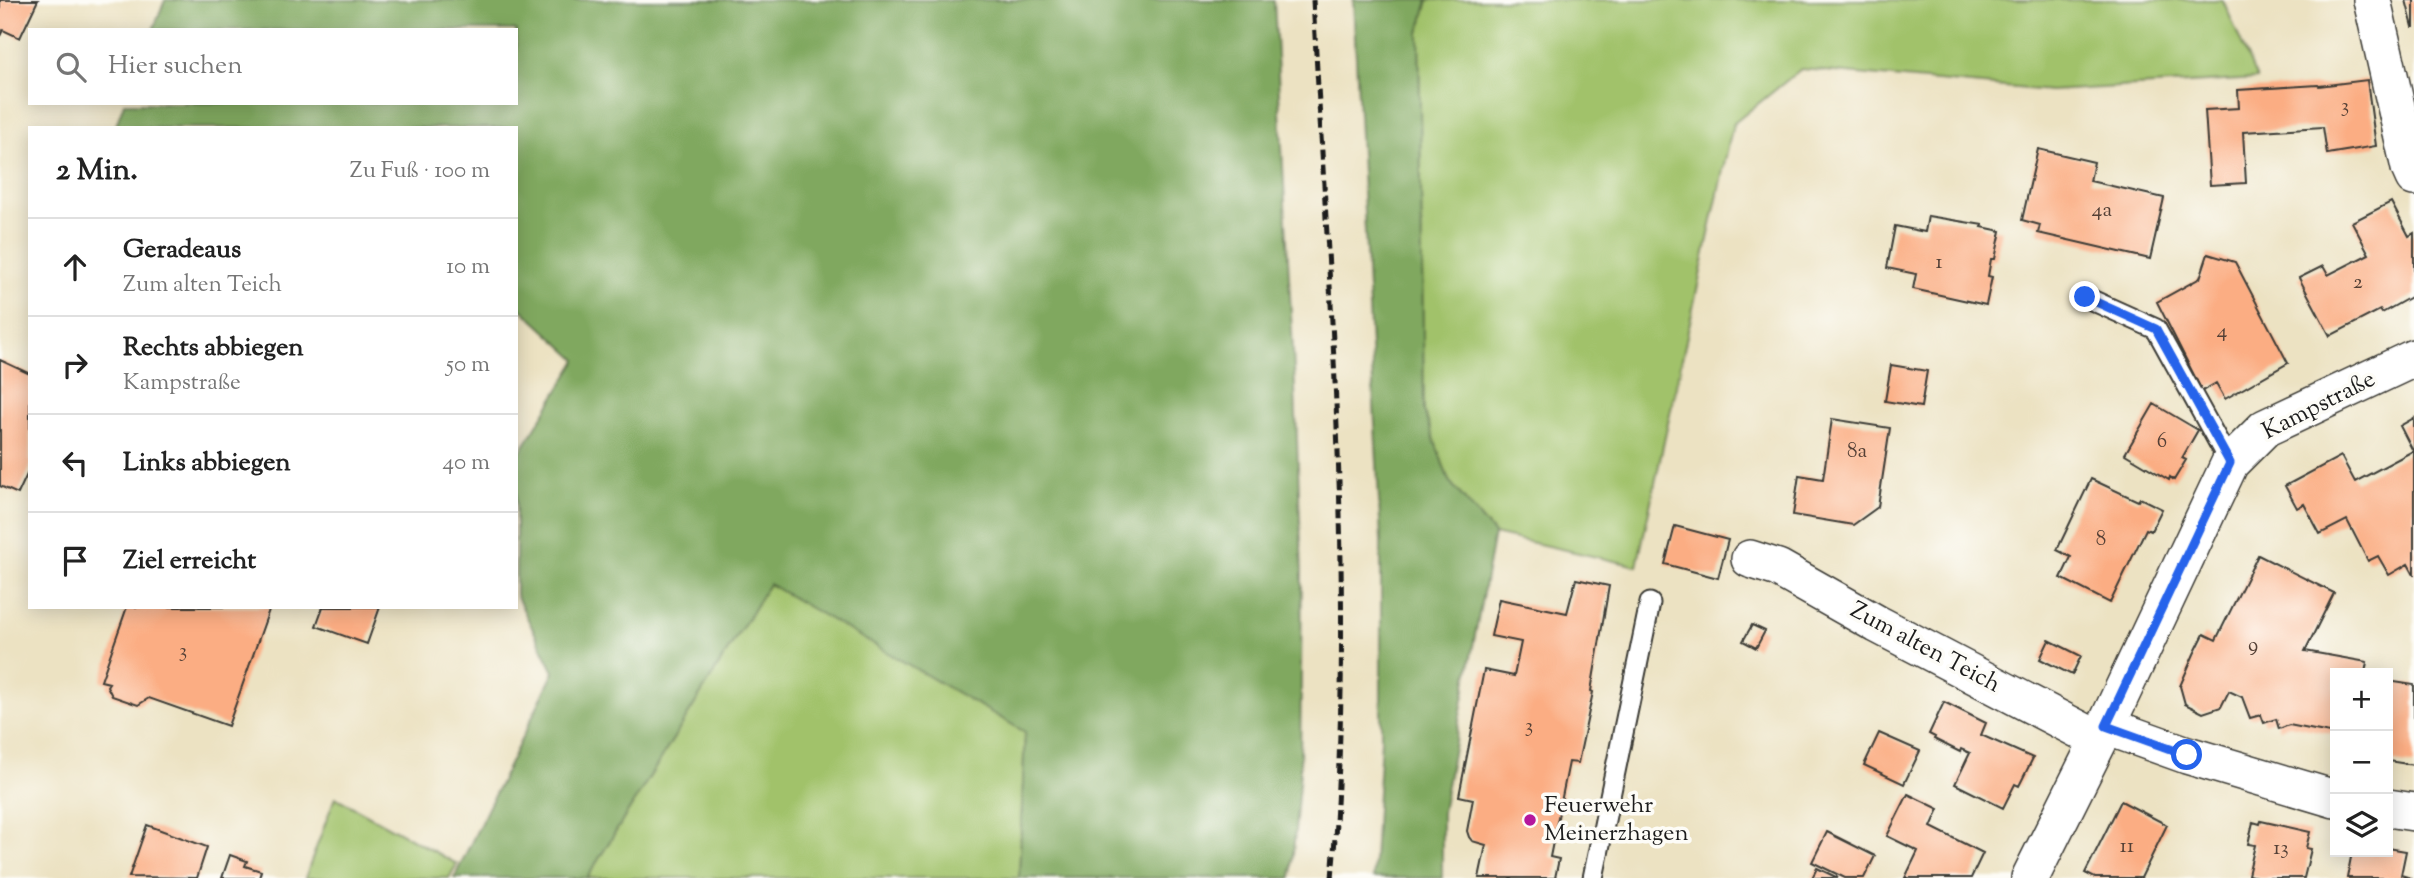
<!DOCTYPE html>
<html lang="de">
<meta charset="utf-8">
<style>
body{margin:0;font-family:"Sorts Mill Goudy",serif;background:#f2f2f2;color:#222}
.controls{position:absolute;right:21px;bottom:21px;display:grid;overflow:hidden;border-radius:0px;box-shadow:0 4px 18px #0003}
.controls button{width:63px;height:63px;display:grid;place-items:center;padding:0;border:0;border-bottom:2px solid #e0e0e0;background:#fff;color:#222;font:35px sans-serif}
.stop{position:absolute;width:21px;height:21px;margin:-16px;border:5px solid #2563eb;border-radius:50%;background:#fff}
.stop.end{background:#2563eb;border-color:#fff;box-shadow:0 2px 7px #0008}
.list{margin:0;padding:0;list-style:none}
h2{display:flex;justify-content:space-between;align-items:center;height:91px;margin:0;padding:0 28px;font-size:30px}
h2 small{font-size:23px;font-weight:400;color:#767676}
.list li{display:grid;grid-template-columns:46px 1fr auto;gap:21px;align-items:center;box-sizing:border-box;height:98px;padding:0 28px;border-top:2px solid #e0e0e0}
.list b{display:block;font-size:26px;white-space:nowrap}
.list p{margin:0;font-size:23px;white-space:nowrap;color:#767676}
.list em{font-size:23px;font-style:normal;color:#767676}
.icon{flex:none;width:38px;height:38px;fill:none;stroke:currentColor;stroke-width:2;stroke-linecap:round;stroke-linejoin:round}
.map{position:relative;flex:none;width:2414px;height:878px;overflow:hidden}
.search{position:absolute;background:#fff;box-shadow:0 4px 18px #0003;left:28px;top:28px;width:490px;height:77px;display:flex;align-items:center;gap:18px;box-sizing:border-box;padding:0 24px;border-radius:0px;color:#767676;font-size:26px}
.panel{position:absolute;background:#fff;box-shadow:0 4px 18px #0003;left:28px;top:126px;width:490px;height:483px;border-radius:0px}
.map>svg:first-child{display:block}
.green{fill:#a1c26b;stroke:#5e6f44;stroke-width:2}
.forest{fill:#80a85f;stroke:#4e623e;stroke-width:2}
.building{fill:#fbad83}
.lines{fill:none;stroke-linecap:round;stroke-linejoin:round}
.lane-casing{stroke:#3b3a35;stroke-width:23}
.street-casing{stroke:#3b3a35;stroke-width:40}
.lane{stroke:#fff;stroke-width:19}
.street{stroke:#fff;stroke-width:37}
.rail{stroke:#1c1c1c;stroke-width:5;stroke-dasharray:10 5;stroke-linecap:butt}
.route{stroke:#2563eb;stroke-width:9}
.poi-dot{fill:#b5179e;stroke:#fdfcf7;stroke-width:2.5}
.labels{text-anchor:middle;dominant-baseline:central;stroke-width:7;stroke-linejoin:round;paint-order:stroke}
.number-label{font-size:21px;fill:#544036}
.street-label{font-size:24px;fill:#1c1c1c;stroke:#fdfcf7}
.poi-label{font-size:24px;fill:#1c1c1c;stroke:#fdfcf7;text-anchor:start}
</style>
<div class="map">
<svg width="2414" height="878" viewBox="0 0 2414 878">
<rect width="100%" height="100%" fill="#fdfcf7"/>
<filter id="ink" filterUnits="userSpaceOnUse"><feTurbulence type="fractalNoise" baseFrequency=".0143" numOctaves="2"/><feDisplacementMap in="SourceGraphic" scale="14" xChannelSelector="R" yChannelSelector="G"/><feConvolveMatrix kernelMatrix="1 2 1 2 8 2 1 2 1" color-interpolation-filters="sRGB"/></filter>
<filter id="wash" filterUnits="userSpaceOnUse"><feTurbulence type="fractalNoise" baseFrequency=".00686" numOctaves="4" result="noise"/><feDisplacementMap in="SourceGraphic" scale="28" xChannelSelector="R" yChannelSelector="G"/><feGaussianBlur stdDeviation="1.57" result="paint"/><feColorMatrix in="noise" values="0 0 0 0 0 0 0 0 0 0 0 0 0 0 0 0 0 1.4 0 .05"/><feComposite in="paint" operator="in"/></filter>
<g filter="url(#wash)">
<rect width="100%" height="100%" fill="#ece2c2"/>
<path class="green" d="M1428,0H2223L2257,79L2050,91L1801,69L1733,124L1637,566L1494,534L1449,481L1424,411L1419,33Z
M769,584L1025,732L1019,878H587Z
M335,797L457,864L449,878H305Z"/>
<path class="forest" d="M165,0H1274L1295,387L1302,572L1300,772L1291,878H1019L1025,732L769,584L587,878H454L554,672L516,595V459L577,360L516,304V128H115L124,103H516V30H153Z
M1353,0H1428L1419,33L1424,411L1449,481L1494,534L1442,812V878H1373L1381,739V540Z"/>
<g id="blocks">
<path class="building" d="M0,0H38L20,38L3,30L0,36Z
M2406,0H2414V27H2413Z
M2367,80L2376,146L2327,154L2323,127L2243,132L2246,183L2210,185L2205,110L2239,108L2238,90L2318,85L2319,86Z
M2038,149L2094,162L2090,181L2164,198L2150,259L2038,233L2040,225L2022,220Z
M2391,202L2409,236L2414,233V295L2382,313L2380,310L2330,336L2299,278L2323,266L2328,275L2369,254L2352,222Z
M1928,216L1983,225L1982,227L2001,231L1995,259H1991L1988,276L1992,277L1986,305L1913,289L1916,274L1887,268L1895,226L1925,232Z
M2208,254L2235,262L2288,363L2225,399L2216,383L2202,391L2157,302L2200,278Z
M0,360L30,374V468L18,494L0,486Z
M1891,365L1927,371L1921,407L1885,401Z
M2154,404L2198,430L2182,458L2186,460L2174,480L2170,477L2169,480L2125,454Z
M2414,418V575L2408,564L2389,575L2378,556L2368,561L2347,520L2320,534L2304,504L2297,508L2285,486L2341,456L2355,482L2413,451L2400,426Z
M1832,419L1890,428L1878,507L1853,525L1793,515L1799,475L1823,479Z
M2091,479L2138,501L2140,498L2162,509L2151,531L2146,529L2110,603L2061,578L2071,557L2057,550Z
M1675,526L1728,540L1718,578L1665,564Z
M2258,555L2334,593L2305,651L2367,662L2365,673H2335V734L2289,725L2279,729L2276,719L2264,723L2261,715L2250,718L2242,697L2229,691L2221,707L2203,713L2185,704L2180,686L2194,654L2204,634L2216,640Z
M1576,579L1609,586L1591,691L1593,692L1578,763L1569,762L1550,857L1559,859L1555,878H1479L1486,845L1472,841L1469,837L1467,831L1473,799L1459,796L1484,670L1514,676L1521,642L1491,636L1499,599L1567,613Z
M127,607H270L228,726L149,698L138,705L112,696L107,686L109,683L101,681Z
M323,607H380L367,644L316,626Z
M1752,625L1765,631L1756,648L1743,641Z
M2049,640L2081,656L2072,675L2040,659Z
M2388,681L2414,685V765L2388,761Z
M1944,702L1986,723L1981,735L2033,758L2019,786L2015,784L2003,808L1955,784L1970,753L1961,749L1960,752L1934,739L1935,737L1929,734Z
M1879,733L1920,751L1904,784L1864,765Z
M1908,794L1939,809L1931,827L1983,853L1971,878H1905L1918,851L1887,836Z
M2121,801L2167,825L2141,878H2095L2085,873Z
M2261,821L2310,832L2306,848L2311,849L2304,878H2261L2248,875L2255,845L2248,844L2253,822L2260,824Z
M147,825L207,847L197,878L129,877Z
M1827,832L1875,856L1864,878H1845L1812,862Z
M2388,848L2406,851L2401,875L2411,878H2347L2352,852H2388Z
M230,855L247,861L245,866L261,871L259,878H222Z
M1817,868L1838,878H1812Z"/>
</g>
</g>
<g filter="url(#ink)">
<use href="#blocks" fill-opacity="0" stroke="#3b3a35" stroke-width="2"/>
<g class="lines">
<g class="lane-casing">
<path id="lane" d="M2085,297L2156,329L2230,463
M1593,878L1650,603"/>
</g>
<g class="street-casing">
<path id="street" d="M2372,0L2410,168L2414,177
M1750,559L1778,568L1877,624L2099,740
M2106,726L2187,755L2335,799
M2388,808L2414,812
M2030,878L2106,726L2230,463L2265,428L2414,358"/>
</g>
<use href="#lane" class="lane"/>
<use href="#street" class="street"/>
<path class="rail" d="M1313,0C1329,292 1356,586 1332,878"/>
</g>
</g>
<g class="lines" filter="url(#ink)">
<path class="route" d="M2085,297L2156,329L2230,463L2106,726L2187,755"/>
</g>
<circle class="poi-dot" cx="1530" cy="820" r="7"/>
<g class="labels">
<g class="number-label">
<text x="2345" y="107">3</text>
<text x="2102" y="211">4a</text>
<text x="1939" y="263">1</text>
<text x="2358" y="283">2</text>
<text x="2222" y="332">4</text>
<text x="2162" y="442">6</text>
<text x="1857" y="452">8a</text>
<text x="2101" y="540">8</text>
<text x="2253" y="646">9</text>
<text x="183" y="652">3</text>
<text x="1529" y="727">3</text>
<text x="2127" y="847">11</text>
<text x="2281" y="849">13</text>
</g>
<g class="street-label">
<text transform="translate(2319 406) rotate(-27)">Kampstraße</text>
<text transform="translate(1925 648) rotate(28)">Zum alten Teich</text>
</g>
<g class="poi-label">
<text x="1544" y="806">Feuerwehr<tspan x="1544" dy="28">Meinerzhagen</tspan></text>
</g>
</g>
</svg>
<div class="controls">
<button>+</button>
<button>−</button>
<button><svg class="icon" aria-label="layers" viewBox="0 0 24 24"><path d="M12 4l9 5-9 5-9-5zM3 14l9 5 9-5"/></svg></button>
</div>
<div class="stop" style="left:2187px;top:755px"></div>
<div class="stop end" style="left:2085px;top:297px"></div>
<div class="search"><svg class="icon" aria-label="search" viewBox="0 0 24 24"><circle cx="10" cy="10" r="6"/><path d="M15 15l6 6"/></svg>Hier suchen</div>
<section class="panel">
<h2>2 Min.<small>Zu Fuß · 100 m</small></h2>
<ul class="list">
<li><svg class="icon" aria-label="ahead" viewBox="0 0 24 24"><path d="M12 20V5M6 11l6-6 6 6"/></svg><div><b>Geradeaus</b><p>Zum alten Teich</p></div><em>10 m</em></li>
<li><svg class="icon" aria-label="right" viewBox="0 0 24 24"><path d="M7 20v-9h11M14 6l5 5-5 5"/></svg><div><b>Rechts abbiegen</b><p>Kampstraße</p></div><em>50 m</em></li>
<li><svg class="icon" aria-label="left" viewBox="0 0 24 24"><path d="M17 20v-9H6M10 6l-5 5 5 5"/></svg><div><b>Links abbiegen</b></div><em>40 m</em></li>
<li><svg class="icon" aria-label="arrive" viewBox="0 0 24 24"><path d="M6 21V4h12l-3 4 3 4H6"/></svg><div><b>Ziel erreicht</b></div></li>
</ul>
</section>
</div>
